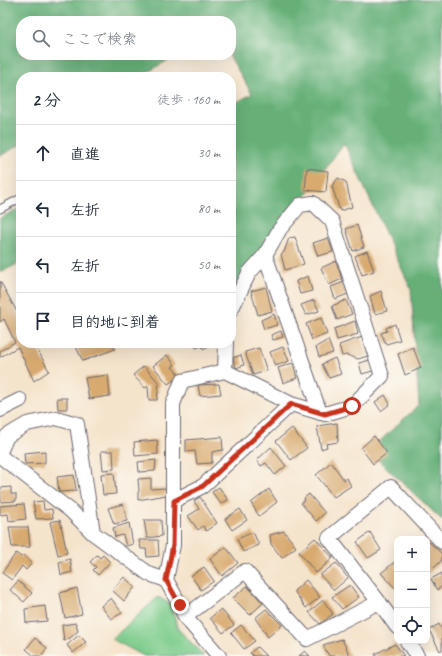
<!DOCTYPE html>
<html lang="ja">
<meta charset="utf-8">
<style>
body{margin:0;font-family:Caveat,"Klee One",sans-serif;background:#f2f2f3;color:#1f2937}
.controls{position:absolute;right:12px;bottom:12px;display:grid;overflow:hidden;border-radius:8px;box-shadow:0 4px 16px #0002}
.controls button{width:36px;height:36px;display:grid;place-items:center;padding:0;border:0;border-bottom:1px solid #e0e1e3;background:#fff;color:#1f2937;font:20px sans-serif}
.stop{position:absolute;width:12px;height:12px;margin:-9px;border:3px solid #c8321e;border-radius:50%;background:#fff}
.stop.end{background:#c8321e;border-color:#fff;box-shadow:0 1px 4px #0008}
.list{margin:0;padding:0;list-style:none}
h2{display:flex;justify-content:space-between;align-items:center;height:52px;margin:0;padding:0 16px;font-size:17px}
h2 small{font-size:13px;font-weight:400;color:#747a83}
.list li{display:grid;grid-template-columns:26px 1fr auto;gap:12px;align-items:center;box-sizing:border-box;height:56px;padding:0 16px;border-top:1px solid #e0e1e3}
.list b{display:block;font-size:15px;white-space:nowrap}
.list em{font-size:13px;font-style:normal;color:#747a83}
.icon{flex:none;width:22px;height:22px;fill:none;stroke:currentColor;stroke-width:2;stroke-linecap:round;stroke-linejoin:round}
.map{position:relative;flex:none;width:442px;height:656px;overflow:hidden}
.search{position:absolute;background:#fff;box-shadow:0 4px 16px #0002;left:16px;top:16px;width:220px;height:44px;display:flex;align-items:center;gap:10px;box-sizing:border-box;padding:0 14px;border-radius:16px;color:#747a83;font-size:15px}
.panel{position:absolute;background:#fff;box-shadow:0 4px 16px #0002;left:16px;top:72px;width:220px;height:276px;border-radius:16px}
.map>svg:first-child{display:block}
.green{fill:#7ecc8c;stroke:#507764}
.forest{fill:#66b078;stroke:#44695a}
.building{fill:#d8aa70}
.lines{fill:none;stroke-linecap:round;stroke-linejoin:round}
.lane-casing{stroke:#6c666e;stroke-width:9}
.street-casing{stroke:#6c666e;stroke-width:16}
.lane{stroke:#fff;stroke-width:7}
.street{stroke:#fff;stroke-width:14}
.route{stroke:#c8321e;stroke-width:5}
</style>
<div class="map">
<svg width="442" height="656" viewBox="0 0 442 656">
<rect width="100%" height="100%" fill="#fdfcf7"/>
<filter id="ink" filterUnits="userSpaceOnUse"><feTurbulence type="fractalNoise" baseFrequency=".025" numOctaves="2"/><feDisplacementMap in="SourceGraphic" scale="8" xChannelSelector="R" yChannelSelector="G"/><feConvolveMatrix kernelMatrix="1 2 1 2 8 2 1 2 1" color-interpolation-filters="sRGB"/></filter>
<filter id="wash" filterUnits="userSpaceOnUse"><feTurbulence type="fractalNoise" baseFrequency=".012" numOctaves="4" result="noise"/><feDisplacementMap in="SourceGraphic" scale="16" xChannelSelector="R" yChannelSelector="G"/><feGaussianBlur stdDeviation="0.9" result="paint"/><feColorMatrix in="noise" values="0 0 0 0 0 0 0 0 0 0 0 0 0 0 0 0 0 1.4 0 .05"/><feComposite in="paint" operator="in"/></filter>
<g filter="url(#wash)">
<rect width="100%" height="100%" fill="#f5e4cc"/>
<path class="green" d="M158,597L170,604L179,630L204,656H144L112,639Z"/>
<path class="forest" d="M0,0H442V520L369,451L419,405L411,289L344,143L231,299V105L252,94L229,55H231V21H21V55H177L139,77H21V144L0,156Z
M21,208V262L0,273V218Z"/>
<g id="blocks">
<path class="building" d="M307,168L328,171L326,192L305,190Z
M338,178L346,182L352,207L340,211L332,186Z
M357,225L364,247L353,251L346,229Z
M295,237L304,264L285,270L281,254L284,252L289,238Z
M328,238L333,252L318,256L313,243Z
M367,251L374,271L362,275L355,256Z
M336,261L342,279L329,285L321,268Z
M308,276L312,291L300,294L296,281Z
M0,281L21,319V343H34L49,371L34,381L18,347L0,357V351L15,342L4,319L0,322Z
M344,282L348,294L335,299L331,287Z
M266,287L272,311L258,315L251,291Z
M381,291L387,311L375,314L370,296Z
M314,300L319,311L306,315L301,305Z
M346,300L352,314L337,320L332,306Z
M274,314L277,325L264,329L261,320Z
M321,318L327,334L312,340L306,324Z
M355,321L358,334L337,340L334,329Z
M395,324L400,340L386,344L381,333L387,331L386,328Z
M281,331L283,337L273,340L271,335Z
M362,337L368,356L358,359L347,355L342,356L339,345Z
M328,340L333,353L319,357L316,347Z
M74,343H112L115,349L83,361Z
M194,343H213L204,349L201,346L196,348Z
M283,347L289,361L275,366L270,352Z
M413,347L421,368L405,375L398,354Z
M259,348L267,371L253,375L245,352Z
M167,355L175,365L172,367L180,376L168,384L153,366Z
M241,355L244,365L236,368L233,358Z
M335,358L341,374L329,378L322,364Z
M370,360L373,371L362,374L359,363Z
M293,363L297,378L283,383L278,368Z
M144,366L159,383L157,400H149L148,386L145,388L133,375Z
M108,375L110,396L89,399L85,378Z
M219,384L221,394L200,396L198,385Z
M385,395L390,404L381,411L375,402Z
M57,398H67V409H58Z
M337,423L338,442L326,444L327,447L321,449L317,426Z
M292,428L307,448L291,460L276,441Z
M374,436L387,453L373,464L361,448Z
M222,437L223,450L212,452V463L197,464L195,451L186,452V440Z
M157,440L158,454L135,456L134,442Z
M271,447L286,466L275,475L266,463L261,466L257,460Z
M45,451V463L25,464L24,453Z
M101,451H113L114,469L103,470Z
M156,460L155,471L139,472L138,462Z
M331,462L344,480L347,478L351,486L334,497L316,475Z
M114,473L116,494L103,495L101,474Z
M74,475L76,491L59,492L57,477Z
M151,478V489L165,488L166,495L138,500V492L139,491L138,479Z
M11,487V494H16V501L1,502L0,488Z
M219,487L228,500L221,504L212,492Z
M269,489L277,502L259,516L251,503Z
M309,494L325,513L316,521L301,503L305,500L304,498Z
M200,497L217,523L206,531L203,526L198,530L188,516L199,509L194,501Z
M43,501L44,510L52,509L53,518L36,519L33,502Z
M24,504L26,519L9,521L8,514L0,515V506Z
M123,504L127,521L114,524L108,508Z
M240,509L247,520L232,530L225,519Z
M60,520L67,553L58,555L50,522Z
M144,520H161L162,536L147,538Z
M129,523L133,544L126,546L123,535L115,537L113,528Z
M9,527H28L30,547H12Z
M284,531L296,547L282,558L271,544L270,535Z
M253,532L259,545L243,552L237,539Z
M370,532L381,550L368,558L357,542Z
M315,538L333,558L316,573L299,552Z
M139,540H158L159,556L147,557L146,549H141Z
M429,542L442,554V560L429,573L427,570V544Z
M226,547L238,563L222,576L210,559Z
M16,553L21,557L23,555L32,563L26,570L22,566L12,580L2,573Z
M97,555L100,558L103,555L110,562L98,575L93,570L96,567L90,562Z
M70,559L72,572L61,575L59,562Z
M397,560V590L381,573Z
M336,563L348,578L334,590L320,575Z
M204,567L214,581L201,590L191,576Z
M442,573V586L437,590L431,579Z
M124,577L135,587L124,601L112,590Z
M306,580L320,597L306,608L294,591Z
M18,581L32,593L24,602L10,590Z
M350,585L359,597L342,609L332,597Z
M247,586L263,603L250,615L233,598Z
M77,588L82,614L65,618L60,593Z
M111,598L122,613L111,619L101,606Z
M323,600L333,614L320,624L309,612Z
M45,606L47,621L26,623L25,609Z
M221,609L234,625L223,633L210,618Z
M266,609L282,625L268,637L255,618Z
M76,623L78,631L70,638L64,641L62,625Z
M439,624L442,630V650L440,651L429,630Z
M241,625L255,641L244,649L231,633Z
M79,635L86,642L73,653L67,645Z
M35,638L47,648L41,656H34L26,649Z
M342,639L350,656H329L323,645Z
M395,644L404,656H376L375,654Z
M257,647L266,656H253L250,653Z
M305,651L310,656H299Z"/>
</g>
</g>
<g filter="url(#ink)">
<use href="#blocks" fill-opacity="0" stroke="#6c666e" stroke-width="1"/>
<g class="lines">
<g class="lane-casing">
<path id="lane" d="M0,209L21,198"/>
</g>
<g class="street-casing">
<path id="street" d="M265,255L320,413
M225,371L226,343
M0,410L20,400
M0,452L7,436L27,424L56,418L77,424L93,533
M0,456L71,511L93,533L149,574L166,580L180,605L185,617L219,656
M173,501L203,486L291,404
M166,580L173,545V404L182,381L225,371L291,404L325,414L352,406L382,376L332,221L313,203L300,205L280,229L265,255L249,273L231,310
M185,617L245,571L307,639L379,602
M397,627L379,602L329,538L391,487L442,542
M407,641L417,656"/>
</g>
<use href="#lane" class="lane"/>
<use href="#street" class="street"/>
</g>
</g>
<g class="lines" filter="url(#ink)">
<path class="route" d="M180,605L166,580L173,545L174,501L203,486L291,404L325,414L352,406"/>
</g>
</svg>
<div class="controls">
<button>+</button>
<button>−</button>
<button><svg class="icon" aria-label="locate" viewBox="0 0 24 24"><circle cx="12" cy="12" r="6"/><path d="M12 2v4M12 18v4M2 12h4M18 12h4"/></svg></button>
</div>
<div class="stop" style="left:352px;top:406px"></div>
<div class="stop end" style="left:180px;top:605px"></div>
<div class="search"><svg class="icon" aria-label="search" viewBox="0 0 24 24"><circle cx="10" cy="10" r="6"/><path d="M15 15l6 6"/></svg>ここで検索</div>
<section class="panel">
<h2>2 分<small>徒歩 · 160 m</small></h2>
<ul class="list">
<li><svg class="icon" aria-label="ahead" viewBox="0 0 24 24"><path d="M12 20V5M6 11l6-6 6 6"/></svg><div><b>直進</b></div><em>30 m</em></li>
<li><svg class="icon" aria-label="left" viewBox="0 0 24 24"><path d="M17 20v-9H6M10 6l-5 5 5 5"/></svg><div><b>左折</b></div><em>80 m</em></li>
<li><svg class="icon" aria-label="left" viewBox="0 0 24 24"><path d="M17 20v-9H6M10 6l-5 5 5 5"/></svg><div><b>左折</b></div><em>50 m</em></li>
<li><svg class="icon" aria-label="arrive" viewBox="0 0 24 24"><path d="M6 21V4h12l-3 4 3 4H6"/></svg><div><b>目的地に到着</b></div></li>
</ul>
</section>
</div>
